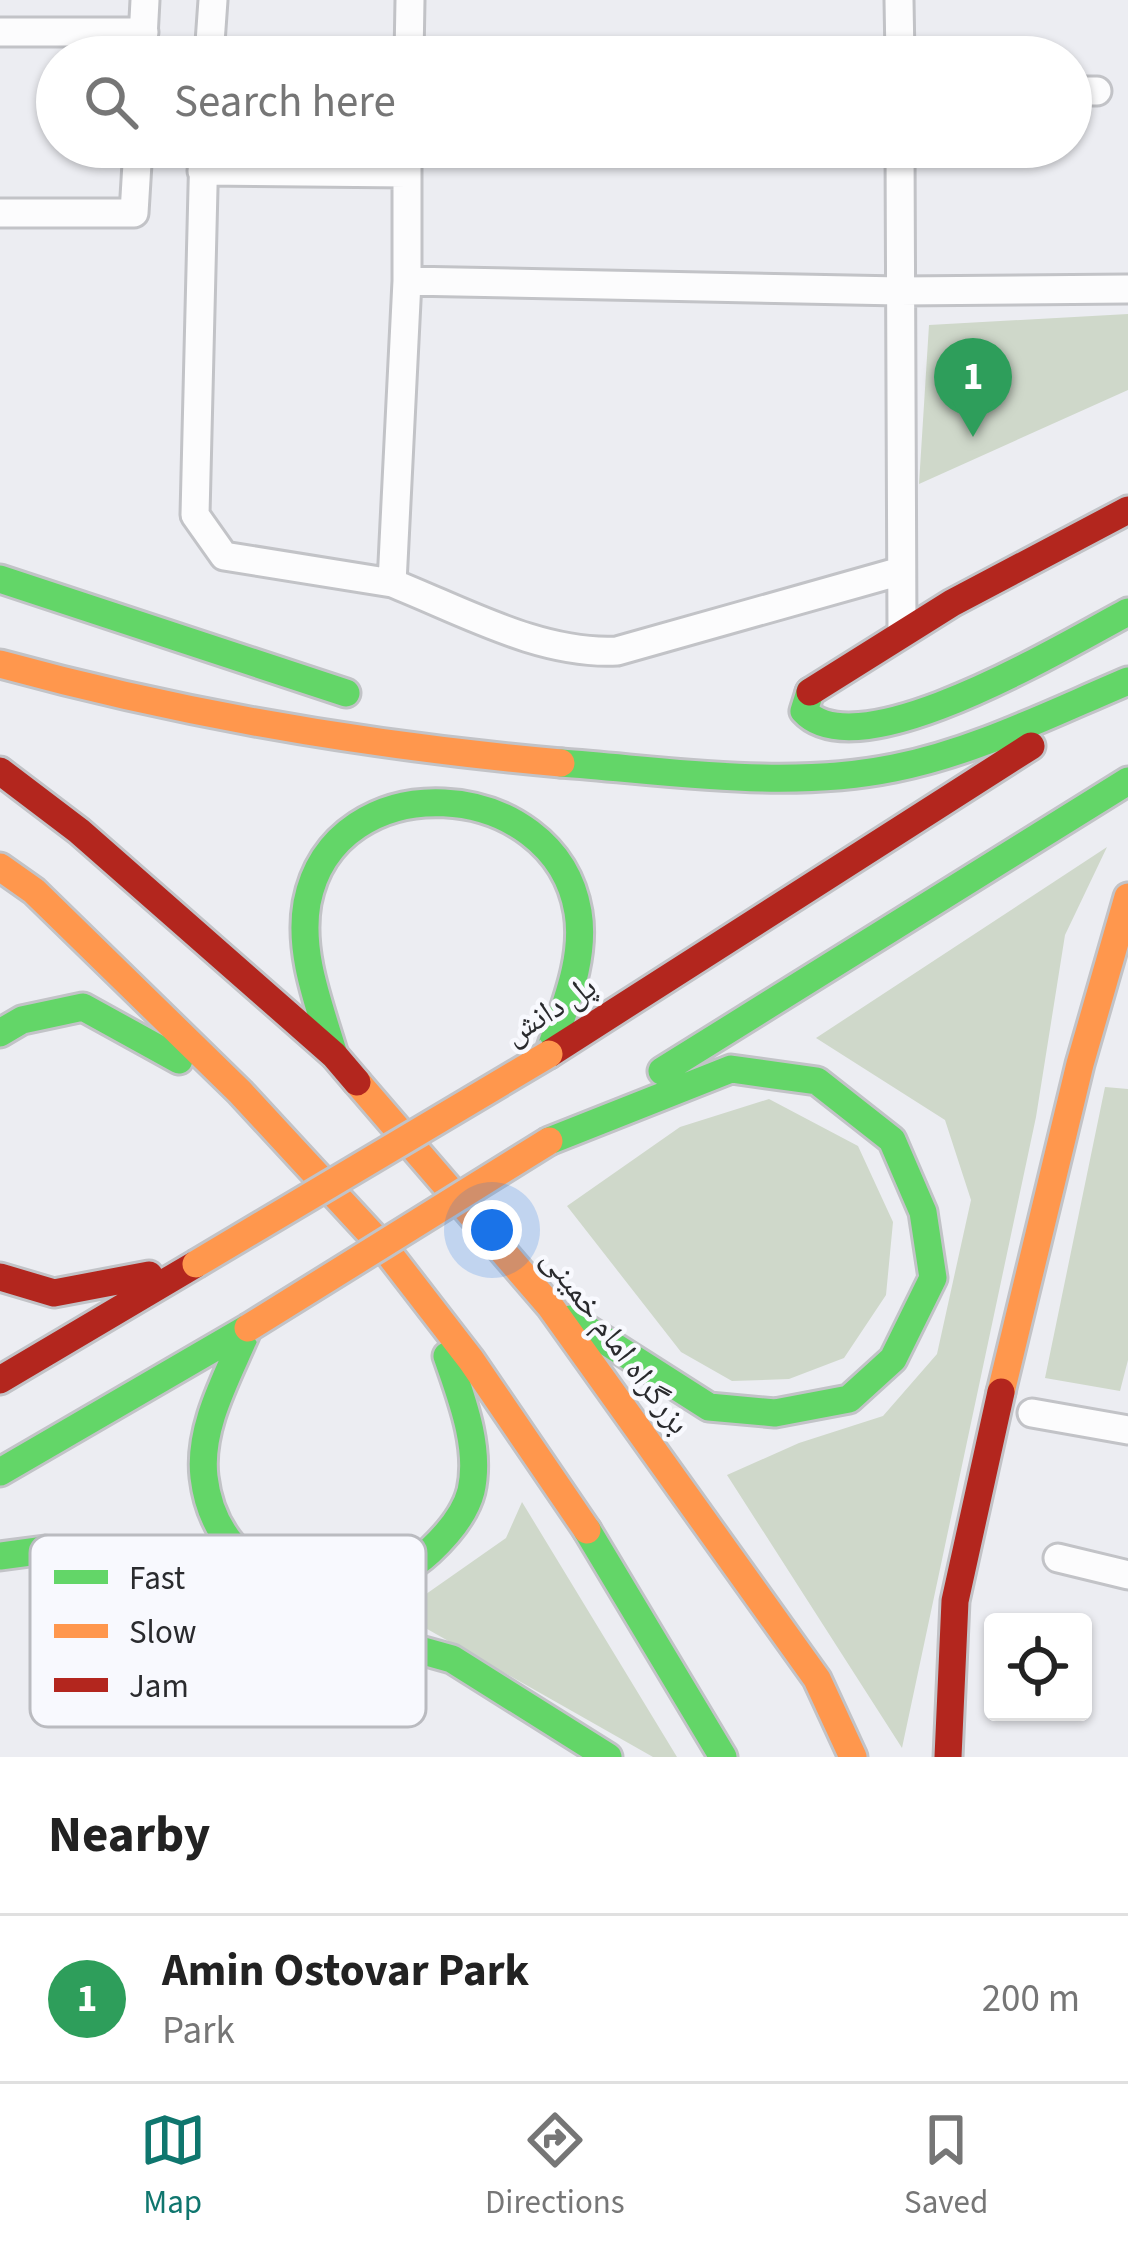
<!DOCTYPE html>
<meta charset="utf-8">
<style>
body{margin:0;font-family:"Source Sans 3","Noto Naskh Arabic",sans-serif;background:#f2f2f2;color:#222}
.controls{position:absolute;right:36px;bottom:36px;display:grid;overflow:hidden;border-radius:12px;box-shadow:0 3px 9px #0004}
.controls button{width:108px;height:108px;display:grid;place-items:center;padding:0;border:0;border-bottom:3px solid #e0e0e0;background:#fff;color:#222;font:60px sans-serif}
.you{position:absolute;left:492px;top:1230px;width:42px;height:42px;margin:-30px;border:9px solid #fff;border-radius:50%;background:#1a73e8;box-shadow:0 0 0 18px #1a73e833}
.badge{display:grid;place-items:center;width:78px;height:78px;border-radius:50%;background:#0f766e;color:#fff;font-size:39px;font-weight:700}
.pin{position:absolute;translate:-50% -99px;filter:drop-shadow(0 3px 6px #0008)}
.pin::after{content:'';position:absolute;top:63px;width:42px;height:36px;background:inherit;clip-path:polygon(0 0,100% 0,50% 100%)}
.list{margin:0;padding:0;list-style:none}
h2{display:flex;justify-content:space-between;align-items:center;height:156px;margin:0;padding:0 48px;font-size:51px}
h2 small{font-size:39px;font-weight:400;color:#767676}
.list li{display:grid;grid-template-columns:78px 1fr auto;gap:36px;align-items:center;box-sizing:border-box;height:168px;padding:0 48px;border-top:3px solid #e0e0e0}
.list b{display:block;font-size:45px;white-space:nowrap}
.list p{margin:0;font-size:39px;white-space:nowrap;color:#767676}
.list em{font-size:39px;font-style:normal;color:#767676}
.icon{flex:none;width:66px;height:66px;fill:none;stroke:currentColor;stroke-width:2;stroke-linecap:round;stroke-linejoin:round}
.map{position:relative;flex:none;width:1128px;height:1757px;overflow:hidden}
.search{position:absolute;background:#fff;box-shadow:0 3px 9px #0004;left:36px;right:36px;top:36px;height:132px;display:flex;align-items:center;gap:30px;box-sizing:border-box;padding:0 42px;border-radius:66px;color:#767676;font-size:45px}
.sheet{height:324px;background:#fff}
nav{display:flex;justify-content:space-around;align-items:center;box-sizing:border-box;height:168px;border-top:3px solid #e0e0e0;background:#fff;font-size:33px;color:#767676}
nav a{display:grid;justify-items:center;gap:6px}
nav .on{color:#0f766e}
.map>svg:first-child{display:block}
.green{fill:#cfd8ca}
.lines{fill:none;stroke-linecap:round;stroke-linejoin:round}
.street-casing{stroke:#c2c3c7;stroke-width:33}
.fast-casing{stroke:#c2c3c7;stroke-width:33}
.slow-casing{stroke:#c2c3c7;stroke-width:33}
.jam-casing{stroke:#c2c3c7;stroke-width:33}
.street{stroke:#fcfcfd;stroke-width:27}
.fast{stroke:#63d668;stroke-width:27}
.slow{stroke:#ff974d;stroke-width:27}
.jam{stroke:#b3261e;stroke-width:27}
.slow-bridge-casing{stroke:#c2c3c7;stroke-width:33;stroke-linecap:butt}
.slow-bridge{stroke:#ff974d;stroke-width:27}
.labels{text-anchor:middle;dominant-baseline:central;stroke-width:9;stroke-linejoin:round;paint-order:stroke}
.street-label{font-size:33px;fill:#2a2b2e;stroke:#f8f9fe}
.key{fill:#f8f9fe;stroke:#babbc0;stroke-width:3}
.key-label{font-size:33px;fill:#2a2b2e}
</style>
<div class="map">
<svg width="1128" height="1757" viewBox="0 0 1128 1757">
<rect width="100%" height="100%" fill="#ecedf2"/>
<path class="green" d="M1128,314V390L919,484L929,325Z
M1107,847L1065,935L1036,1117L902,1748L727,1475L799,1443L883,1416L937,1354L971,1200L945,1120L816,1038Z
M1105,1087L1128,1089V1360L1120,1391L1045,1378Z
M769,1099L858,1146L893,1222L886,1295L844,1358L789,1379L732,1381L681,1352L567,1206L680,1127Z
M522,1502L677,1757H653L399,1613L506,1538Z"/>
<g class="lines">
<g class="street-casing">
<path id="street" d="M899,0L900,57
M0,32H144
M142,57L145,0
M209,57L213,0
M409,57L410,0
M1071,91H1097
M204,147L195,515L224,556L392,583L407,281V147
M900,147L902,633
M202,171L407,173
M0,213H134L138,147
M407,281L900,291L1128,289
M392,583C463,611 540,655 617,651L901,571
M1032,1413L1128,1430
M1058,1558L1128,1575"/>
</g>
<g class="fast-casing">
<path id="fast" d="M0,579L346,693
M810,692L804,711C859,771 1067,644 1128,612
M561,763C670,771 786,790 894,768C975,752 1052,713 1128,681
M0,1033L22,1020L83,1007L179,1060
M334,1055C320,1007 298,954 307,903C334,761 555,775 578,912C586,960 563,1010 549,1054
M662,1071L1128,781
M549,1141L731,1069L817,1081L892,1140L923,1212L933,1278L893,1359L849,1399L775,1413L709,1407L571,1319
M248,1328C229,1374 198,1426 204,1477C217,1591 351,1624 430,1551C447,1535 465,1515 471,1491C481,1447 461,1397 447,1356
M0,1472L248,1328
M587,1530L723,1757
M0,1556L45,1550L122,1567L452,1659L608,1757"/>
</g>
<g class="slow-casing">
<path id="slow" d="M0,664C185,715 370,746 561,763
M0,867L34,891L240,1092L386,1250L471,1360L587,1530
M357,1082L550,1306L817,1679L853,1757
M1001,1392L1080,1064L1128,897"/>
</g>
<g class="jam-casing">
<path id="jam" d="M810,692L952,603L1128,510
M0,771L79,831L334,1055L357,1082
M549,1054L1031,746
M0,1277L54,1293L149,1275
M0,1380L196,1264
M948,1757L955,1601L1001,1392"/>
</g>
<use href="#street" class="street"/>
<use href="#fast" class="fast"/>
<use href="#slow" class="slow"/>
<use href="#jam" class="jam"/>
<g class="slow-bridge-casing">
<path id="slow-bridge" d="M196,1264L549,1054
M248,1328L549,1141"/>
</g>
<use href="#slow-bridge" class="slow-bridge"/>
</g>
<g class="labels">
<g class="street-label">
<text transform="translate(550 1010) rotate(-32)">پل دانش</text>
<text transform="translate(616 1341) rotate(53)">بزرگراه امام خمینی</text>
</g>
</g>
<rect x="30" y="1535" width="396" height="192" rx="18" class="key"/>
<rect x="54" y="1570" width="54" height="14" fill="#63d668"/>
<rect x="54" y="1624" width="54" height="14" fill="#ff974d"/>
<rect x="54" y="1678" width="54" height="14" fill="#b3261e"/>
<g class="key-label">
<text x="129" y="1589">Fast</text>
<text x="129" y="1643">Slow</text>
<text x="129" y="1697">Jam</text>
</g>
</svg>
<div class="controls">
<button><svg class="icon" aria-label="locate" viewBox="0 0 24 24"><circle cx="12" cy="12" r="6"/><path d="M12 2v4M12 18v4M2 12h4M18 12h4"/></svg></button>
</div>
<div class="you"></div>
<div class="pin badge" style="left:973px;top:437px;background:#2e9e5b">1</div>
<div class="search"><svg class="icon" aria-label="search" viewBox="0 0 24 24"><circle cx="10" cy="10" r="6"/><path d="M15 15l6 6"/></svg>Search here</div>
</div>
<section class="sheet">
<h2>Nearby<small></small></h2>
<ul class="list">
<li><span class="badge" style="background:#2e9e5b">1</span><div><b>Amin Ostovar Park</b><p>Park</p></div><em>200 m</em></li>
</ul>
</section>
<nav>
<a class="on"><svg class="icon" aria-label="map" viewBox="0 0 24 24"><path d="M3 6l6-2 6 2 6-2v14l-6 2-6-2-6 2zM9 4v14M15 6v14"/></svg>Map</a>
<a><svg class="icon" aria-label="directions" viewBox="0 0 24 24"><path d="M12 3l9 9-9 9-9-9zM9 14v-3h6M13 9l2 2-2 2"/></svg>Directions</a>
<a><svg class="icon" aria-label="saved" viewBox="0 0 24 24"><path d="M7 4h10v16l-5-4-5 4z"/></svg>Saved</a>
</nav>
